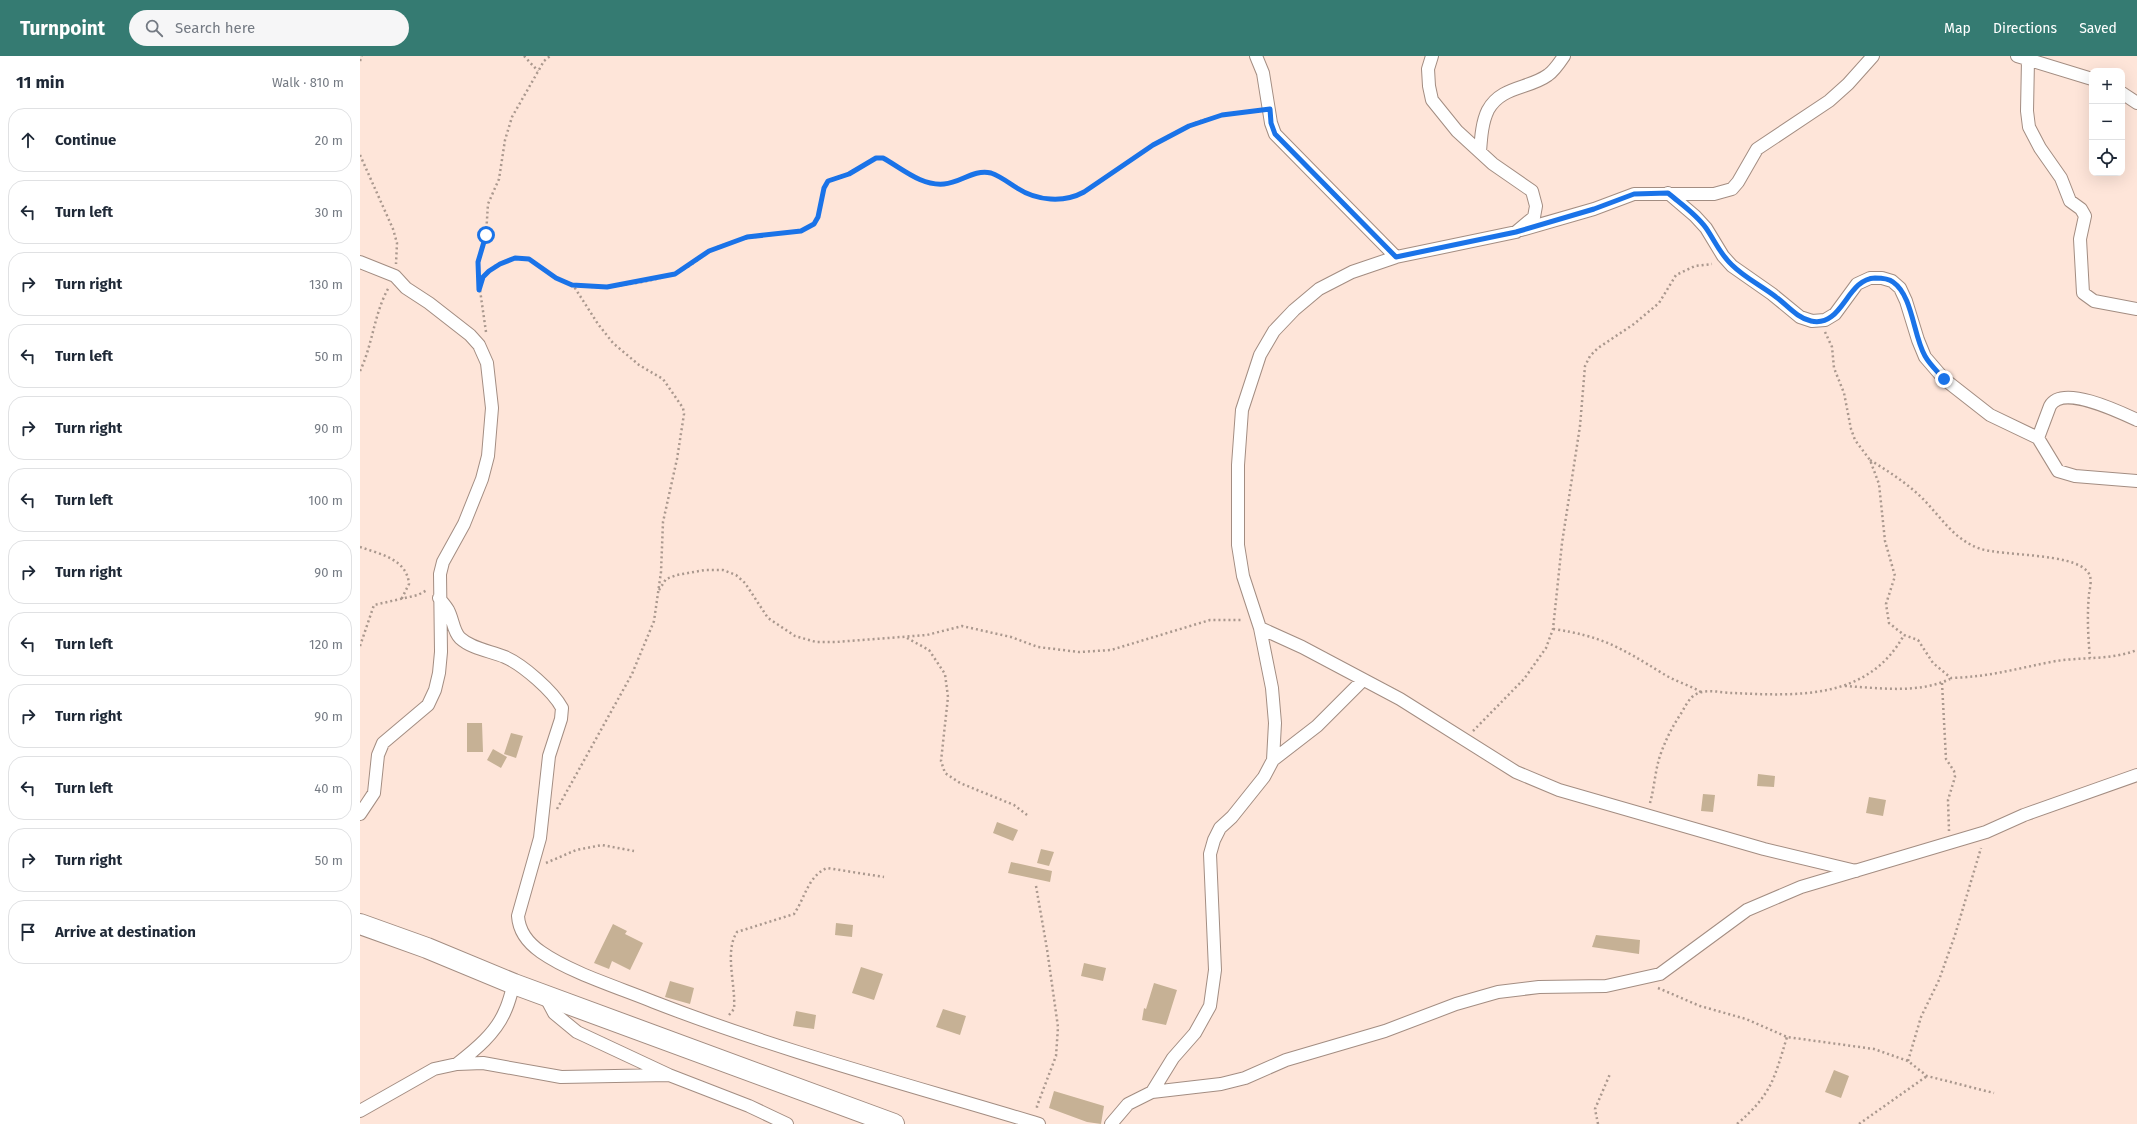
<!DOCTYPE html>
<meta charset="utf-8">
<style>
body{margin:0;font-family:"Fira Sans",sans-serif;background:#f6f6f7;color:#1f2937}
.controls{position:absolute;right:12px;top:12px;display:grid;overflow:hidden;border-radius:8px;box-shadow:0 4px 16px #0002}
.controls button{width:36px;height:36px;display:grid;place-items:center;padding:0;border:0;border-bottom:1px solid #e0e1e3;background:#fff;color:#1f2937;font:20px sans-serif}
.stop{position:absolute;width:12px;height:12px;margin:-9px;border:3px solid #1a73e8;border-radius:50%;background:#fff}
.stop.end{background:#1a73e8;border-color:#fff;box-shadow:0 1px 4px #0008}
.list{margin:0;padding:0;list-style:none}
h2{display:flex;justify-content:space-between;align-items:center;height:52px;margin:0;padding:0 16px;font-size:17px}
h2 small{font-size:13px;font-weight:400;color:#747a83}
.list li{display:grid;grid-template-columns:26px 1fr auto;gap:12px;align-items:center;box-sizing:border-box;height:64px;margin:0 8px 8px;padding:0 8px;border:1px solid #e0e1e3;border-radius:16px}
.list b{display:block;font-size:15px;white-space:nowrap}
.list em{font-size:13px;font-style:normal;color:#747a83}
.icon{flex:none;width:22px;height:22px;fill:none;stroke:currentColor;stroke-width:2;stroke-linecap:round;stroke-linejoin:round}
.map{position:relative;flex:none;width:1777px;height:1068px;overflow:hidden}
header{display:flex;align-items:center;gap:24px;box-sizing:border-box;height:56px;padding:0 20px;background:#357b72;color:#fff}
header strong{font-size:19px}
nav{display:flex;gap:22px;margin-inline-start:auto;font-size:14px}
.search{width:280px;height:36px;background:#f6f6f7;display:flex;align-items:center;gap:10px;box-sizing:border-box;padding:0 14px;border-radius:22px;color:#747a83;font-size:15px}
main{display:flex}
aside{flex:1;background:#fff}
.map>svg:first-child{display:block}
.building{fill:#c6b195}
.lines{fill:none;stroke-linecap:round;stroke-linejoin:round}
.minor-casing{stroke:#a38d82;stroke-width:14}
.trunk-casing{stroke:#a38d82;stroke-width:22}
.path{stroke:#aa988e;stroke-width:2.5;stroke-dasharray:2 3;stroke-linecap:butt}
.minor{stroke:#fff;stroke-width:12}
.trunk{stroke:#fff;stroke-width:20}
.route{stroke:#1a73e8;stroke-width:5}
</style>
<header>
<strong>Turnpoint</strong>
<div class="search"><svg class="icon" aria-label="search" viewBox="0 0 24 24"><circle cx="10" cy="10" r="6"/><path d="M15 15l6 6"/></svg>Search here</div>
<nav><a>Map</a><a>Directions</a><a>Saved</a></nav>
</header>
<main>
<aside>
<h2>11 min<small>Walk · 810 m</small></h2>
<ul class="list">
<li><svg class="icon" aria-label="ahead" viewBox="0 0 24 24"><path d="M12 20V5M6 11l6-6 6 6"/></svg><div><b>Continue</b></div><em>20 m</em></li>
<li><svg class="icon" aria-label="left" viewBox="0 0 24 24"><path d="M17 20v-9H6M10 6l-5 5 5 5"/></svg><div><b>Turn left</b></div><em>30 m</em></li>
<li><svg class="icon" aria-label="right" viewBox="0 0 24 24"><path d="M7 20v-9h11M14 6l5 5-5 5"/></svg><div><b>Turn right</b></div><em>130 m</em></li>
<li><svg class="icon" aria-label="left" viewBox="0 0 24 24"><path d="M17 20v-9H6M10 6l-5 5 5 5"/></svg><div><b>Turn left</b></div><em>50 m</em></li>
<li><svg class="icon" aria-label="right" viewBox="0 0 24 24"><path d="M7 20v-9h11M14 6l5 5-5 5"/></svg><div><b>Turn right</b></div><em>90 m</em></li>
<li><svg class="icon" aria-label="left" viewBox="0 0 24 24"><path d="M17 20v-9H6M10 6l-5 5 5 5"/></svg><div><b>Turn left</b></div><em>100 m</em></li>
<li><svg class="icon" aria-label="right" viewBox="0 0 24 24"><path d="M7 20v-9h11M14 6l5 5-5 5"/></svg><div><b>Turn right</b></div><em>90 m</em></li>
<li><svg class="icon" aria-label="left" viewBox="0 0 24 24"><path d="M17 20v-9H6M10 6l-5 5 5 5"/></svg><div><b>Turn left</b></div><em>120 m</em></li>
<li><svg class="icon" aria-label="right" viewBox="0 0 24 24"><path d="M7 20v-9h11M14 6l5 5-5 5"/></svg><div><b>Turn right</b></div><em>90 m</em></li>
<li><svg class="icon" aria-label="left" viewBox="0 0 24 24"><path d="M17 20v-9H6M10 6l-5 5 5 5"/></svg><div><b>Turn left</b></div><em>40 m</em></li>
<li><svg class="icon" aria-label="right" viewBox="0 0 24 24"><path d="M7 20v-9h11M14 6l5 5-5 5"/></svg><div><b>Turn right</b></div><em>50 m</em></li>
<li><svg class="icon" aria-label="arrive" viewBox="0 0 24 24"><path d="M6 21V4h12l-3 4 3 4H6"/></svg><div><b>Arrive at destination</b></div></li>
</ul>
</aside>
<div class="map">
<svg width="1777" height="1068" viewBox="0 0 1777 1068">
<rect width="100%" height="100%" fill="#fee5d9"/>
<path class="building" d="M107,667H122L123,696H107Z
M151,677L163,680L156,702L144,698Z
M133,693L147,701L141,712L127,704Z
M1398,718L1415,720L1414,731L1397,730Z
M1343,738L1355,739L1353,756L1341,755Z
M1509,741L1526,744L1523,760L1506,757Z
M637,766L658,774L653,785L633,777Z
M681,793L694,796L689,810L677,807Z
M651,806L692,815L690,826L648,817Z
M476,867L493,869L492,881L475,879Z
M253,868L267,875L265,878L283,887L270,914L252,905L249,913L234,907Z
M1236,879L1280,884L1279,898L1232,891Z
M724,907L746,912L743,925L721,920Z
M501,911L523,918L514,944L492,937Z
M310,925L334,932L330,948L305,941Z
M794,927L817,934L806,969L782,964L784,952L786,953Z
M583,953L606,960L600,979L576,971Z
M436,955L456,959L454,973L433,970Z
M1474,1014L1489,1020L1481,1042L1465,1036Z
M694,1035L744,1050L741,1068L727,1066L689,1052Z"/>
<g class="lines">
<g class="minor-casing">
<path id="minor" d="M896,0L903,17L911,67L915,78L1036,201
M1657,0L1732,23
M1668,4L1667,55L1669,71L1680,92L1701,122L1710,145L1721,153L1725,160L1720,183L1723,237L1734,245L1777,253
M1762,37L1777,47
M1120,96C1121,82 1122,66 1128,54C1141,30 1169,33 1188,19C1194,15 1200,6 1204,0
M1308,137L1335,160L1346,172L1363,200L1372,210L1412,238L1440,261L1452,265L1465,264L1475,258L1497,228L1510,222H1522L1532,225L1540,232L1546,245L1558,284L1565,301L1584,323L1630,359L1678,382L1698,415L1715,420L1777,425
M1161,174L1234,153L1274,138H1354L1372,133L1378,126L1397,93L1469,45L1488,28L1513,0
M0,206L35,220L46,232L69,247L110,279L119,289L127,307L132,352L128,400L122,423L104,468L83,506L80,518L81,596L79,617L75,634L68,649L23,687L18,699L14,737L0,758
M1678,382L1690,350C1702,328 1760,356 1777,364
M79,542C82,546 86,550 88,554C93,563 93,575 100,582C112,593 131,595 145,601C163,609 193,635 202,652L201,663L189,700L180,782L158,860C159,876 168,887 181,896C211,917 260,932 294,946C420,995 550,1029 679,1068
M900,572L942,591L1040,643L1156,716L1199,734L1404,793L1496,815
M913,704L957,670L1003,624
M185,940L194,957L217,976L309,1019L389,1050L427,1068
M97,1008C115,994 136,977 145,955C149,947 151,937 154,928
M792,1036L813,1002L835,977L850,950L855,914L850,798L854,784L860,772L872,761L904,721L913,704L915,667L912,632L900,572L883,520L878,489V409L882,354L900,299L914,275L934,254L959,233L992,216L1036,201L1156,176L1174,161L1176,150L1172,135L1133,108L1097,75L1072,44L1069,30L1068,13L1072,0
M0,1055L74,1013L97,1008L123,1007L201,1021L309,1019
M751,1068L768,1048L792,1036L861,1028L885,1022L926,1004L1025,975L1096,948L1138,936L1179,931L1246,930L1300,918L1387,854L1441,831L1626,776L1664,759L1777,719"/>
</g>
<g class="trunk-casing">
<path id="trunk" d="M0,868L67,892L154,928L534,1068"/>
</g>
<path class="path" d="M164,0L178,15
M0,5L2,0
M0,99L33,173L37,187L36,208
M119,235C121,230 121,224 124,220C133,208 153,199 167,203C175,205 181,212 188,216C203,227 218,231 236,231C257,231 305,224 322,214C336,207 346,196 360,190C386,180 414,179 441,175L454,168L458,161L464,132L468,125L489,118L516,102H523C543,113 561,131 585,128C602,127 613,112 631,117C641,120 649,128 658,133C675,142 696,145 715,141C754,119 788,89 828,70C850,60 873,57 896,54
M126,276L118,220L119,206L126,179L128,148L139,123L145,84L152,61L184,5L190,0
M1465,276L1472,291L1474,312L1484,337L1491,373L1495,384L1510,404L1519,428L1525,485L1535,520L1526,548L1529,567L1544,579L1558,584L1573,607L1591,622C1629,621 1659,612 1696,605C1722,601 1752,604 1777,594
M0,315C13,288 14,257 29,231
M1510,404C1528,415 1545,426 1560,440C1580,459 1593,484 1621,493C1644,500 1711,497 1727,515C1733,521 1730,531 1729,538C1727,559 1728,581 1730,602
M0,491C20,498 47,503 49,528L41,544
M299,534L306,523L317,519L345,514H363L376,519L385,527L408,562L435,580L456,586H476L567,579L602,570L651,581L678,591L719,596L751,594L850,564H883
M1193,573C1242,580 1261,592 1302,617C1314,625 1329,629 1341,636
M547,582L569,594L585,618L588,641L581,705L585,717L600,727L654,749L667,759
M0,590L14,549L58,539L67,534
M1582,627L1586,703L1594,715L1595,721L1588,744L1589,775
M1485,630C1520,632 1558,638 1590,623
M1113,675L1164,623L1186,592L1193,573L1202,487L1220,370L1225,310L1230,300L1238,292L1274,268L1299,247L1316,219L1335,210L1352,208
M1290,747C1294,733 1295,717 1299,703C1304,687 1311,673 1320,659C1324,653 1327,646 1332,641C1343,631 1360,637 1373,637C1438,640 1508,644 1544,579
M197,753L272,618L294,565L301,516L303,466L317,403L324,358L323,352L303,323L279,309L253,287L238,268L213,229
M186,807L216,794L242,789L274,795
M676,830L687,893L698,971L696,1000L677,1050V1054
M1298,932L1340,950L1386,963L1427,981L1514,993L1548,1005L1567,1020L1634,1037
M369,959L374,953C376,929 364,896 377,876L434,858C445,842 448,820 467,812L524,821
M1548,1005L1561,961L1579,924L1595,879L1621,792
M1238,1068L1235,1053L1250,1018
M1377,1068C1412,1038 1414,1023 1427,981
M1499,1068L1567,1020"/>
<use href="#minor" class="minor"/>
<use href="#trunk" class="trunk"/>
</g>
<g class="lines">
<path class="route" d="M126,179L118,206L119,234L123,221L129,215L140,208L155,202L169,203L196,222L212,229L247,231L315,218L349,195L387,181L441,175L454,168L458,161L464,132L468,125L489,118L516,102H523C543,113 561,130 584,128C601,127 613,113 631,117C640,120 649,127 657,132C677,145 704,147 724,136L793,89L829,70L862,59L910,53L911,67L915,78L1036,201L1156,176L1234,153L1274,138L1308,137C1321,148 1336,158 1346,172C1355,185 1360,198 1372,209C1385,222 1402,230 1416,241C1427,249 1437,262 1451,265C1483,272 1486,223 1515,222C1521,222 1528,222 1533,226C1553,240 1553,279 1565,300C1570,309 1578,316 1584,323"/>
</g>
</svg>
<div class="controls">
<button>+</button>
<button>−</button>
<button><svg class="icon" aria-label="locate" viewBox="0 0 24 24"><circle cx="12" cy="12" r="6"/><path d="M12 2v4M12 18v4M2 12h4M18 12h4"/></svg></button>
</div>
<div class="stop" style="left:126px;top:179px"></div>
<div class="stop end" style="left:1584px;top:323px"></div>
</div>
</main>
